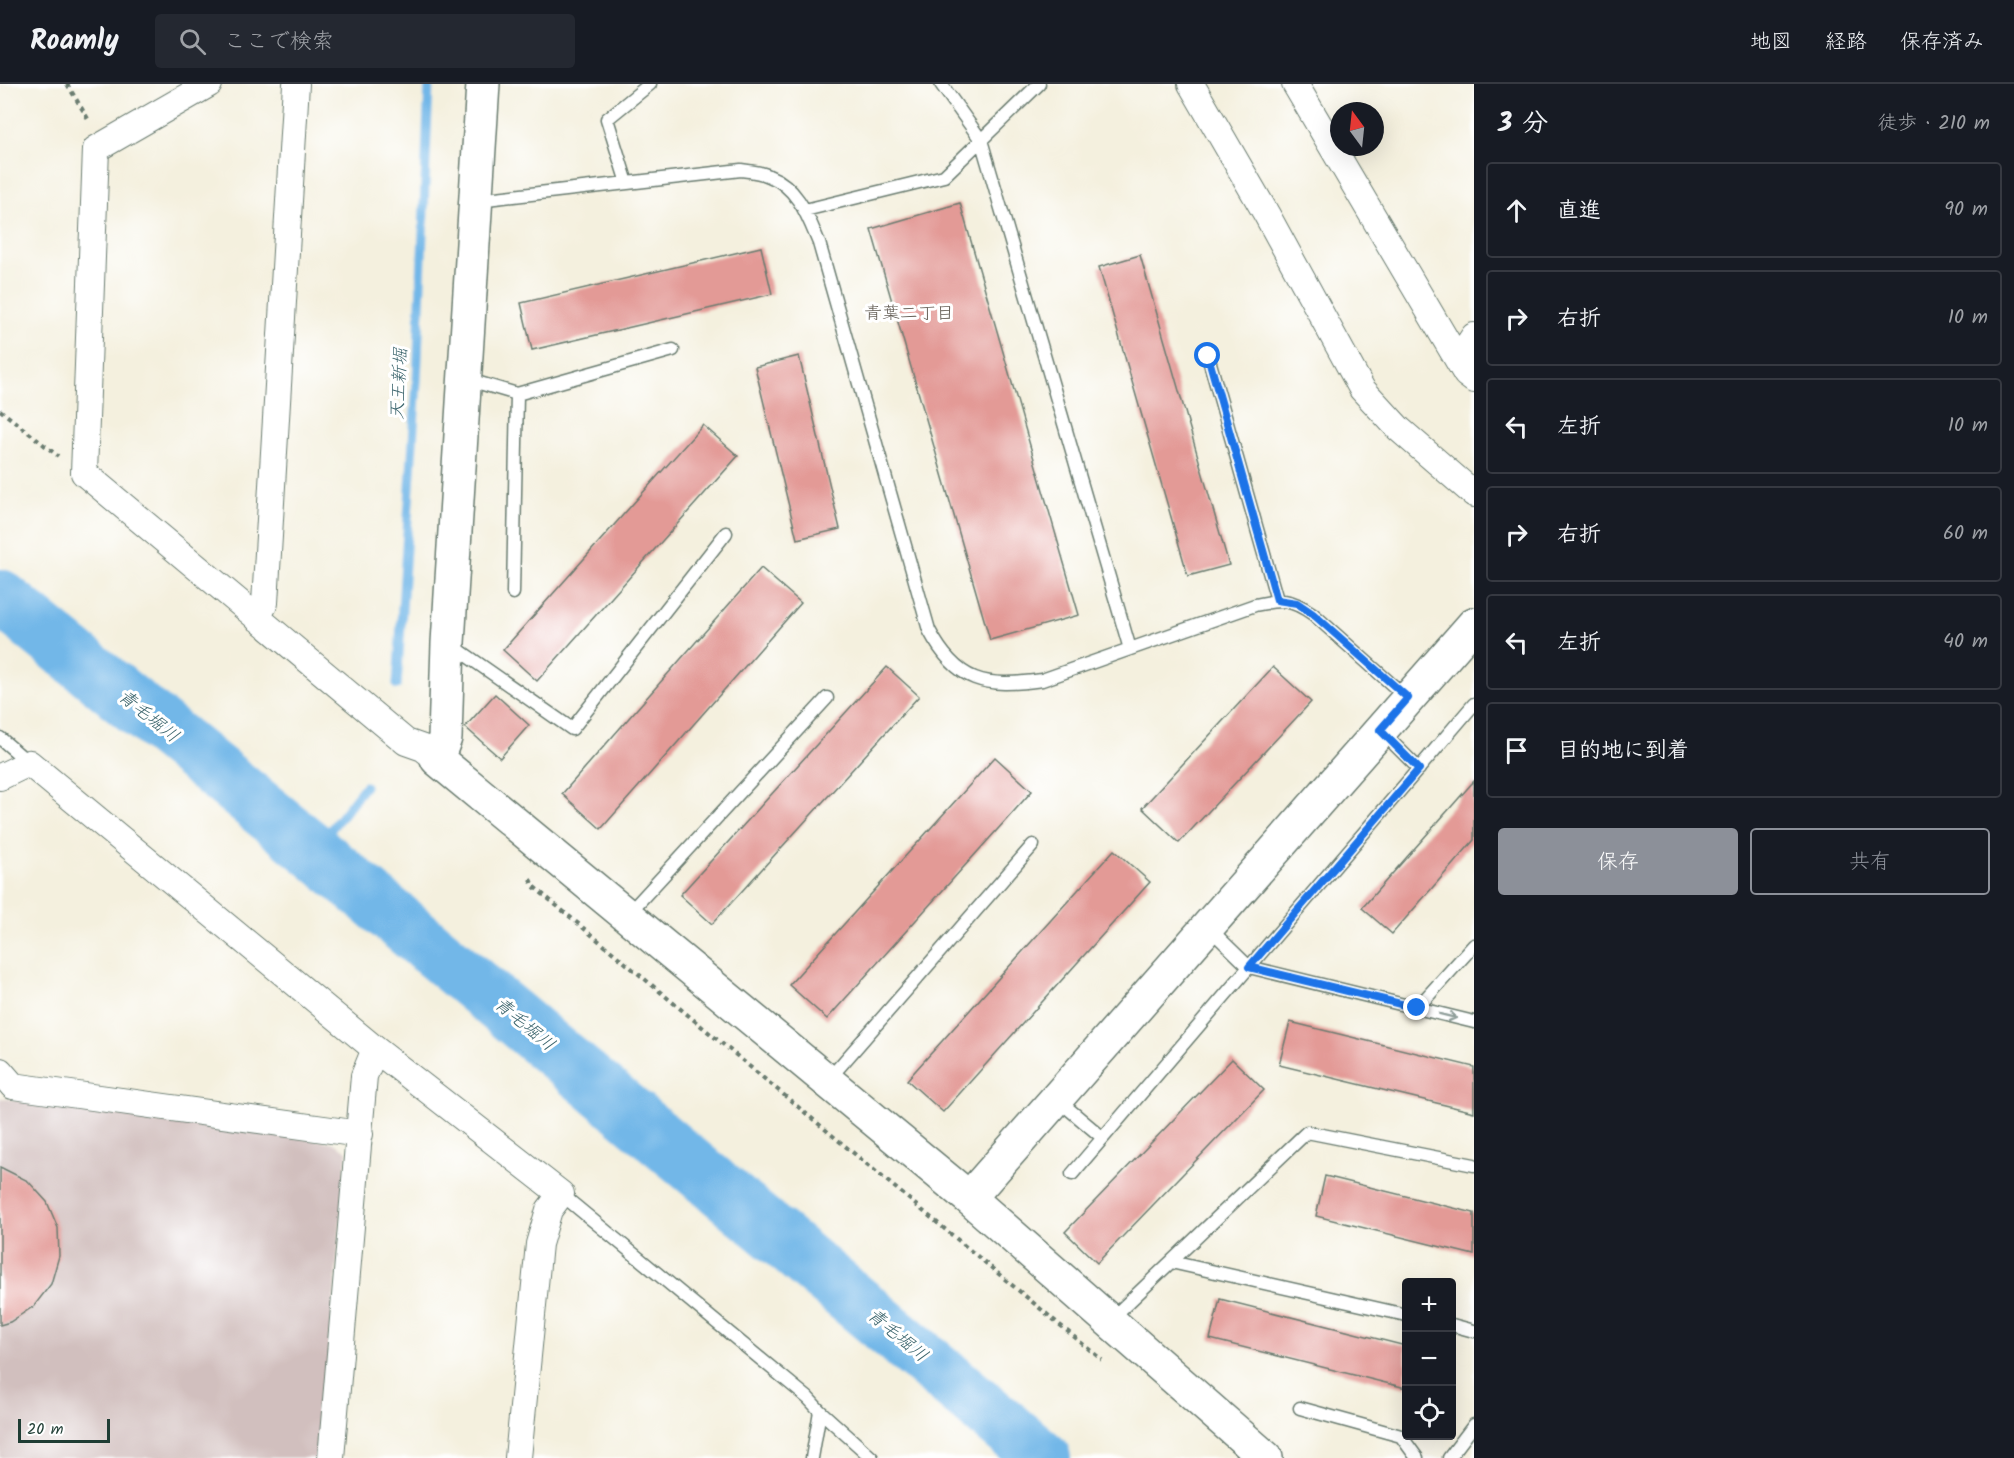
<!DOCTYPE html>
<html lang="ja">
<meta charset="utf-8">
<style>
body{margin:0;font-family:Kalam,"Klee One",sans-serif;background:#242831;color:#f1f3f6}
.controls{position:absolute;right:18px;bottom:18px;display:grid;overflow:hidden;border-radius:6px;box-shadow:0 6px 24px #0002}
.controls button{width:54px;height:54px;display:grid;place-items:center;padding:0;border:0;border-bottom:2px solid #363941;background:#171b24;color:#f1f3f6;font:30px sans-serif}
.compass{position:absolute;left:1330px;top:18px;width:54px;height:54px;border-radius:50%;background:#171b24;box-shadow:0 6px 24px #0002;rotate:345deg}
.scale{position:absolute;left:18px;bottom:15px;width:92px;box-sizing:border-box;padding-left:6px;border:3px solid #1f3d34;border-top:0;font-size:16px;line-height:21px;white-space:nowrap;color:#1f3d34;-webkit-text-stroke:4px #fff;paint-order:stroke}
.stop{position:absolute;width:18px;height:18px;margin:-14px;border:4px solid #1a73e8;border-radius:50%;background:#fff}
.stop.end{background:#1a73e8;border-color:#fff;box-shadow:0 2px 6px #0008}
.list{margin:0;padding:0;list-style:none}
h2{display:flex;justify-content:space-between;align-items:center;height:78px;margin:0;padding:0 24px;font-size:26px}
h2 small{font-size:20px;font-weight:400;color:#9ea1a6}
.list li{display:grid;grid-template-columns:39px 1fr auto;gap:18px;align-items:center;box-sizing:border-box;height:96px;margin:0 12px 12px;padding:0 12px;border:2px solid #363941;border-radius:6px}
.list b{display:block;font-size:22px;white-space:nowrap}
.list em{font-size:20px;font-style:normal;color:#9ea1a6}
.actions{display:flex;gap:12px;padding:18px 24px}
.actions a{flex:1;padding:14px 0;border:2px solid #8c9099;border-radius:6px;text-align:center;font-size:21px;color:#8c9099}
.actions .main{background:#8c9099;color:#fff}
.icon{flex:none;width:33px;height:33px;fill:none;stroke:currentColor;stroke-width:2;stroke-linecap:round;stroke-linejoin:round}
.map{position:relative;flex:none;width:1474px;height:1374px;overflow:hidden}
header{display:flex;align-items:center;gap:36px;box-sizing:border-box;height:84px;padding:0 30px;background:#171b24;border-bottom:2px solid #363941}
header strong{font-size:28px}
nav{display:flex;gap:33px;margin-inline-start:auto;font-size:21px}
.search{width:420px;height:54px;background:#242831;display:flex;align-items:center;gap:15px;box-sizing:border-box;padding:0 21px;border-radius:6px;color:#9ea1a6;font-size:22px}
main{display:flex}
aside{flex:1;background:#171b24}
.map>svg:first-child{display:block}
.industrial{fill:#d1bfbe}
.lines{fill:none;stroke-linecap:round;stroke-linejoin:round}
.stream{stroke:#72b7e8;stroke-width:9}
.river{stroke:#72b7e8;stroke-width:56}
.building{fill:#e39a96}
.lane-casing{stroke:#6a7c70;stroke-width:15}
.street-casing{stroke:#6a7c70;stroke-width:28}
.secondary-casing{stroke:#6a7c70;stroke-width:36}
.path{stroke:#6a7c70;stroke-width:4;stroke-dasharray:4.5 4.5;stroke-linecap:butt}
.lane{stroke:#fff;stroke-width:12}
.street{stroke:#fff;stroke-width:26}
.secondary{stroke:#fff;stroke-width:33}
.oneway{stroke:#8f9e9a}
.route{stroke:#1a73e8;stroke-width:8}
.labels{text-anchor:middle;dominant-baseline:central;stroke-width:6;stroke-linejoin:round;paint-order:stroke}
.neighbourhood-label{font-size:18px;fill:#645e56;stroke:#fff}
.water-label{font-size:18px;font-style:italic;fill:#38626a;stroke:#fff}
</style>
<header>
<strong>Roamly</strong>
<div class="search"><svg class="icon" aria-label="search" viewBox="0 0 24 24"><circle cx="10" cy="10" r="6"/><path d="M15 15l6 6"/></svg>ここで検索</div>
<nav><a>地図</a><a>経路</a><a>保存済み</a></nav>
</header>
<main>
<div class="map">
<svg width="1474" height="1374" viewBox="0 0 1474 1374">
<rect width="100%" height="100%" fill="#fff"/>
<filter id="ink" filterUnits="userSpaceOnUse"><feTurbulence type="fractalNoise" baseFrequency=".0167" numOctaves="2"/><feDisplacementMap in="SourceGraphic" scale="12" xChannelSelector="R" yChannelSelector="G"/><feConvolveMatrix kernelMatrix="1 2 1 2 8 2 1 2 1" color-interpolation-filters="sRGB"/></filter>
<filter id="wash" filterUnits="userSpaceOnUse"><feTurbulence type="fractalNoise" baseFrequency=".008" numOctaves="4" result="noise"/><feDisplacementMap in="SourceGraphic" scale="24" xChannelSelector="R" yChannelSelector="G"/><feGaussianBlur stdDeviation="1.35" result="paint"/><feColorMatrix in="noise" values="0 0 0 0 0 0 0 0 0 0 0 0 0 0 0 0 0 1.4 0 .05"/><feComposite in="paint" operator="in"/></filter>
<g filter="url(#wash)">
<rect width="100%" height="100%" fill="#f4f0de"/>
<path class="industrial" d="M0,1014L332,1058L347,1067L320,1374H0Z"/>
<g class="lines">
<path class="stream" d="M397,601L417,297L429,0
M314,767L365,702"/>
<path class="river" d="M0,513L314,767L1043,1374"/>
</g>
<g id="blocks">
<path class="building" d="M960,119L1079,531L990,556L871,145Z
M761,163L772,210L532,266L521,219Z
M1140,171L1229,481L1188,492L1099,183Z
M799,272L840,445L797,455L755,283Z
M703,341L738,372L537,597L503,566Z
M761,484L801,519L601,745L562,710Z
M887,583L919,612L712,840L680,811Z
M1273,583L1311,618L1179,759L1142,724Z
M495,610L529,641L500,674L465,643Z
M995,673L1032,707L827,935L789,901Z
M1474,697V756L1392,850L1362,824Z
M1114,766L1150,798L943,1028L907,996Z
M1290,938L1474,983V1028L1279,981Z
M1232,975L1264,1006L1097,1179L1065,1148Z
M0,1083L28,1097L47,1118L58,1144L59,1172L51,1200L34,1222L10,1238L0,1241Z
M1325,1092L1474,1129V1171L1316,1132Z
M1220,1215L1406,1262V1304L1210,1255Z"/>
</g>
</g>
<g filter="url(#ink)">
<use href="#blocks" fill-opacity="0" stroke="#6a7c70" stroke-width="1.5"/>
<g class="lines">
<g class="lane-casing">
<path id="lane" d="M941,0L981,56L1130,565
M627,99L607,35L650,0
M478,116L741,86C750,87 761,88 769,92C798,103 808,133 819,159L929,546C957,599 985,604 1042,596L1255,521C1282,515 1290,514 1313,530L1407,614
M805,126L944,92L1039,0
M1208,272L1277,516
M466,295L517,310L673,266
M513,509L517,310
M453,562L572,645L726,449
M1381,647L1419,685
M0,654L29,679
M627,831L827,614
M1209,844L1249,883L1474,938
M1417,924L1474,861
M828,996L1033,761
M1058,1016L1103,1054
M1072,1090L1474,620
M561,1110L808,1314L820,1327L872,1374
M1171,1178L1406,1231
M1110,1236L1307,1048L1474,1081
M1452,1241L1474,1247
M1300,1324L1401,1352L1417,1374
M812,1374L820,1327
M1449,1374L1474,1341"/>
</g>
<g class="street-casing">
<path id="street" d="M209,0L96,65L84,389L406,658L423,664L437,675
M1191,0L1267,131L1362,305L1399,345L1474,410
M1295,0L1466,290L1474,296
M1458,276L1474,252
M257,534L265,519L296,0
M0,693L29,679L375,965L561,1110L549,1126L539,1160L518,1374
M0,987L13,1002L360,1050
M331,1374L364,992L375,965"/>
</g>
<g class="secondary-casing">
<path id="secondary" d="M483,0L448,559L445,654L437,675L969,1114L1266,1374
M969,1114L1474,540"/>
</g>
<path class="path" d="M67,0L90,38
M0,326L58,372
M530,795L533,802L1102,1276"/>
<use href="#lane" class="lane"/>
<use href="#street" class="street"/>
<use href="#secondary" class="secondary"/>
</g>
<defs><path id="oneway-shaft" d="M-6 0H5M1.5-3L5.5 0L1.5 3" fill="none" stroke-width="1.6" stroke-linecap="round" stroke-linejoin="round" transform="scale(1.5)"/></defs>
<use class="oneway" href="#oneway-shaft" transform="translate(1448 932) rotate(14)"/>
</g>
<g class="lines" filter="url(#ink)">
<path class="route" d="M1208,272L1277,516L1297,519L1313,530L1408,614L1380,646L1419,685L1249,883L1417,924"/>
</g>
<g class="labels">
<g class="neighbourhood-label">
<text x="909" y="230">青葉二丁目</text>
</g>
<g class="water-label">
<text transform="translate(400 300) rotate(-87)">天王新堀</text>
<text transform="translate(148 633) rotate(39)">青毛堀川</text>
<text transform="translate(524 941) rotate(40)">青毛堀川</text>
<text transform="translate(897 1252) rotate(40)">青毛堀川</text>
</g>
</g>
</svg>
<div class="controls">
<button>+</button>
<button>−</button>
<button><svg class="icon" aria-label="locate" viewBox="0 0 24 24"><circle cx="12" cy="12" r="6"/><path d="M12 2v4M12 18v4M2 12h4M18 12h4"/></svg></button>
</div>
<svg class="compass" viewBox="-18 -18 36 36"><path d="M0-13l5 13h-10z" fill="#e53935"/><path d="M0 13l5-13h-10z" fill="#9ea1a6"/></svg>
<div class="scale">20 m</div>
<div class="stop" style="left:1208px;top:272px"></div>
<div class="stop end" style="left:1417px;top:924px"></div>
</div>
<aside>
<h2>3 分<small>徒歩 · 210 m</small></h2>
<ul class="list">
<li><svg class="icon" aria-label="ahead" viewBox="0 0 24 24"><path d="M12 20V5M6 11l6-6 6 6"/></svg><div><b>直進</b></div><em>90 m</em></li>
<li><svg class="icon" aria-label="right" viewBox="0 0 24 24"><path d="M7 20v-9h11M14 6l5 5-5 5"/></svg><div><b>右折</b></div><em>10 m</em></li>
<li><svg class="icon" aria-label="left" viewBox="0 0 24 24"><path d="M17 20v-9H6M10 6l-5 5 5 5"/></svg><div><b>左折</b></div><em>10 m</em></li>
<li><svg class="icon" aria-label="right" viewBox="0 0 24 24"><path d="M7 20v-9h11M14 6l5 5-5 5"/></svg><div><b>右折</b></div><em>60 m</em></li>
<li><svg class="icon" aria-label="left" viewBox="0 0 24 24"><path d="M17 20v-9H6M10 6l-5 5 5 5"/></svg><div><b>左折</b></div><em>40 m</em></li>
<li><svg class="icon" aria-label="arrive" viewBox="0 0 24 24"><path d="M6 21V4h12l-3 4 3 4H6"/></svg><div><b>目的地に到着</b></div></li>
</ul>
<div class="actions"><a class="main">保存</a><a>共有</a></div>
</aside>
</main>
